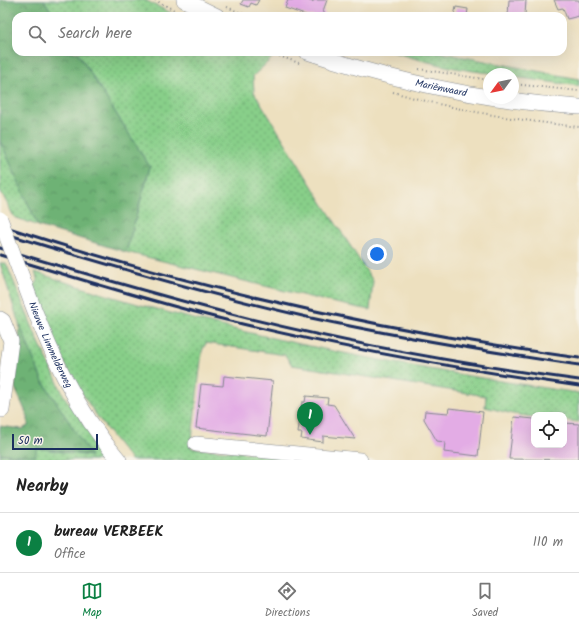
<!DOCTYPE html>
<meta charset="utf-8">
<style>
body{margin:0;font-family:Kalam,sans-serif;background:#f2f2f2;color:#222}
.controls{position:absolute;right:12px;bottom:12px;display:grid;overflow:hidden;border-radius:8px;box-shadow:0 4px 16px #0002}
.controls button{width:36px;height:36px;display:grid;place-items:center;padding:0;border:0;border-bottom:1px solid #e0e0e0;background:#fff;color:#222;font:20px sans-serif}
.compass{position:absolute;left:483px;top:68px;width:36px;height:36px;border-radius:50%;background:#fff;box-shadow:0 4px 16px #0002;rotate:237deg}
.scale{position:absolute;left:12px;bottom:10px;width:86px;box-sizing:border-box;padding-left:4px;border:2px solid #1b2f5e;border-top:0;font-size:11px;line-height:14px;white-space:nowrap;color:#1b2f5e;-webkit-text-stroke:3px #f7f3e8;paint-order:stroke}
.you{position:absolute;left:377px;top:254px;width:14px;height:14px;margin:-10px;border:3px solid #fff;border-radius:50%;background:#1a73e8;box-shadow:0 0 0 6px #1a73e833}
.badge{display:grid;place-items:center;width:26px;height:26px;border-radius:50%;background:#0b8043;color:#fff;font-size:13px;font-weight:700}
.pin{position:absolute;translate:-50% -33px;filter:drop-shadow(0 1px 2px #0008)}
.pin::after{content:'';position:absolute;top:21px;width:14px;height:12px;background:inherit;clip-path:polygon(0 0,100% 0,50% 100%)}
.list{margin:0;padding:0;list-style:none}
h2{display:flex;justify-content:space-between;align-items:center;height:52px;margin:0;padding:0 16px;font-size:17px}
h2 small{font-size:13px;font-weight:400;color:#767676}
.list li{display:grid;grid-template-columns:26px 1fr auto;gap:12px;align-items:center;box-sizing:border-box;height:60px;padding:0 16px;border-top:1px solid #e0e0e0}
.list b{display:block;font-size:15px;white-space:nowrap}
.list p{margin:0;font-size:13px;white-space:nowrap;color:#767676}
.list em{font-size:13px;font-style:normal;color:#767676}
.icon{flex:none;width:22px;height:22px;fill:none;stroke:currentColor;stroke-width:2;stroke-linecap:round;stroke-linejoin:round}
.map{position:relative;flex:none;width:579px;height:460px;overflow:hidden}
.search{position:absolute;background:#fff;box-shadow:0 4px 16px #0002;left:12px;right:12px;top:12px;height:44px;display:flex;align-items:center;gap:10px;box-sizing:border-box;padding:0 14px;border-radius:12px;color:#767676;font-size:15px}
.sheet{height:112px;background:#fff}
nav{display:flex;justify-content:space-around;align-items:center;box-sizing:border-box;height:56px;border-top:1px solid #e0e0e0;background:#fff;font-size:11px;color:#767676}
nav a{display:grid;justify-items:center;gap:2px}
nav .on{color:#0b8043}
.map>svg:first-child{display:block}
.grass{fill:url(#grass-dots);stroke:#527f74}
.forest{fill:url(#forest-crowns);stroke:#44706a}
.building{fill:#e3ace5}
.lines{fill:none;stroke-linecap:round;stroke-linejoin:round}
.minor-casing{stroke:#84888e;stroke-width:16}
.path{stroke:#84888e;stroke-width:2;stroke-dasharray:1 3;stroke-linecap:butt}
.minor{stroke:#fff;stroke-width:15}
.rail{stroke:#1b2f5e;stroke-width:3}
.minor-bridge-casing{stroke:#84888e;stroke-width:16;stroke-linecap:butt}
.minor-bridge{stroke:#fff;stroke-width:15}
.labels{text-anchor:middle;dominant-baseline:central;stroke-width:3;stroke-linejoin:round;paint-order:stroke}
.street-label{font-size:10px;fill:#1b2f5e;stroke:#f7f3e8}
</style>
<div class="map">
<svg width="579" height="460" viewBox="0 0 579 460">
<defs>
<pattern id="grass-dots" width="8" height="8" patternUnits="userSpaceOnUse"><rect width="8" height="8" fill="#88cf89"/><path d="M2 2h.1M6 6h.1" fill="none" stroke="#6ea873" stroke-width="1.8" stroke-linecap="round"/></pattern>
<pattern id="forest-crowns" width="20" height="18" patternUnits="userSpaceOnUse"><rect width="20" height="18" fill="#6eb275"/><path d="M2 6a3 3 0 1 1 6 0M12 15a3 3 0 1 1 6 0" fill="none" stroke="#5a9163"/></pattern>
</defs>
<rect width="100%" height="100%" fill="#f7f3e8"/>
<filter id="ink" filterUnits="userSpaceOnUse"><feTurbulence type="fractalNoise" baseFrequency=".025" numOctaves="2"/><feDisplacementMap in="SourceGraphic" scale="8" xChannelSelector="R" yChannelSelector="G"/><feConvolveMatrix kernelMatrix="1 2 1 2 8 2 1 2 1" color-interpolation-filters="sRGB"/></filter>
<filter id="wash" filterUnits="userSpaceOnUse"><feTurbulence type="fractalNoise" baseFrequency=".012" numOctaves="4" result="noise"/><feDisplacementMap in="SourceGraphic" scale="16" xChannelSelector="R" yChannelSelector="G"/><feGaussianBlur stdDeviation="0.9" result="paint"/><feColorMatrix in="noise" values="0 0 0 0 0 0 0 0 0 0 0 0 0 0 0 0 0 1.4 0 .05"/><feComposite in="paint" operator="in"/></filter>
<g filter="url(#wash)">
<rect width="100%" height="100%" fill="#ede0bf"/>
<path class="grass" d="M44,0H145L177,16H54Z
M77,52H256L272,58L253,76L254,92L320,199L373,281L370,310L330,302L126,252L150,167Z
M393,52H438L579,79V86L513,77V74C473,74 432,64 393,52Z
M0,140L39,226L14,217L0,190Z
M0,263H6L37,338L64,396L109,460H0V454L22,456L37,448L90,456L42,380L23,337Z
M35,272C211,332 395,366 579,393V422L564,420V415H534V417L513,414L485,407L486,396L292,365L285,355L206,343L202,351L191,448L337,460H131C102,425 76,389 57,348C48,328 42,306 34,285L38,282Z"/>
<path class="forest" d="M0,0H44L54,16H16V52H77L150,167L126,252L38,226L0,140Z
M20,325L42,380L91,456L65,451L37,448L35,456L0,454V426L22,429L28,426V417L15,388Z"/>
<g id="blocks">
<path class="building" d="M243,0H259L256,5L251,3L249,7L241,4Z
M288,0H307L313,2V0H327L323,11L326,16H308L285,8Z
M509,0H526L525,15L508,16Z
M554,0H579V16L567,19L563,8L558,9Z
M456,7L468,9L467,16H454Z
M224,376L273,381L267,436L196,428L201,384L223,386Z
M306,396L328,398L327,404L334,405L355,439L323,436V442L301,439L302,433H298L302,402H305Z
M449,408L483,412L478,456L444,452L445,442L437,441L424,419L425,411L448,413Z
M514,417L534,419V445H564V423L579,424V460L509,459Z"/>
</g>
</g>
<g filter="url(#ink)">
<use href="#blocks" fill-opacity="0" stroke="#84888e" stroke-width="1"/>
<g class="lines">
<g class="minor-casing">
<g id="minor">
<path d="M184,0L217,16"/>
<path id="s1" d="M307,52C397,82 484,101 579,107"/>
<path id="s2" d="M25,285C48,348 75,409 119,460"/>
<path d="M0,319L3,321L11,341L2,410H0"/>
<path d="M196,444L360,460"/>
</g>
</g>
<path class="path" d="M155,0L176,11
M227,7L248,16
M268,52L299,63
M419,69L489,80
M513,84L579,91
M393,92C454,110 516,120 579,127"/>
<use href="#minor" class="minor"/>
<path class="rail" d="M0,225C188,288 383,330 579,358
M0,232C103,264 206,294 311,318C400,337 489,352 579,365
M0,248C82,273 164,297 247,318C356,345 468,365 579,380
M0,255C75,278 150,301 226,320C343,349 460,369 579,386"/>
<g class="minor-bridge-casing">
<path id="minor-bridge" d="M0,219L25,285"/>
</g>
<use href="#minor-bridge" class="minor-bridge"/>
</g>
</g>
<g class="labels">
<g class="street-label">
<text stroke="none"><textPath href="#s1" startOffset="139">Mariënwaard</textPath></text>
<text stroke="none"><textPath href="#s2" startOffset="65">Nieuwe Limmelderweg</textPath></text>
</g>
</g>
</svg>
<div class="controls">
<button><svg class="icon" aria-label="locate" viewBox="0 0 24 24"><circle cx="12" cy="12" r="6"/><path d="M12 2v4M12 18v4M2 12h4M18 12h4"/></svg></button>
</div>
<svg class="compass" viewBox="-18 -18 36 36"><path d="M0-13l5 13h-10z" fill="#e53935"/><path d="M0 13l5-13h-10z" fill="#767676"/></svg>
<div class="scale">50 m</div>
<div class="you"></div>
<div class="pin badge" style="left:310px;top:435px">1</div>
<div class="search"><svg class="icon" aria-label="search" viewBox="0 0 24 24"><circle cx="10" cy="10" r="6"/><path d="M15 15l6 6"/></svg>Search here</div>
</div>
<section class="sheet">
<h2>Nearby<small></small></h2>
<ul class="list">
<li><span class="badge">1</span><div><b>bureau VERBEEK</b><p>Office</p></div><em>110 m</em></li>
</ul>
</section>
<nav>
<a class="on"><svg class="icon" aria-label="map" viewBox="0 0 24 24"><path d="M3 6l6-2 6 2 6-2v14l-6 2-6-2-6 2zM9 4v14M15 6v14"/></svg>Map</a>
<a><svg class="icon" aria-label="directions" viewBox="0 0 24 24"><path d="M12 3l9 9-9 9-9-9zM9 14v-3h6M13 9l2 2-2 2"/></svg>Directions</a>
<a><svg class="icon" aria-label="saved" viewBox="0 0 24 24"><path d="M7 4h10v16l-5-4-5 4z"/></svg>Saved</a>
</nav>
